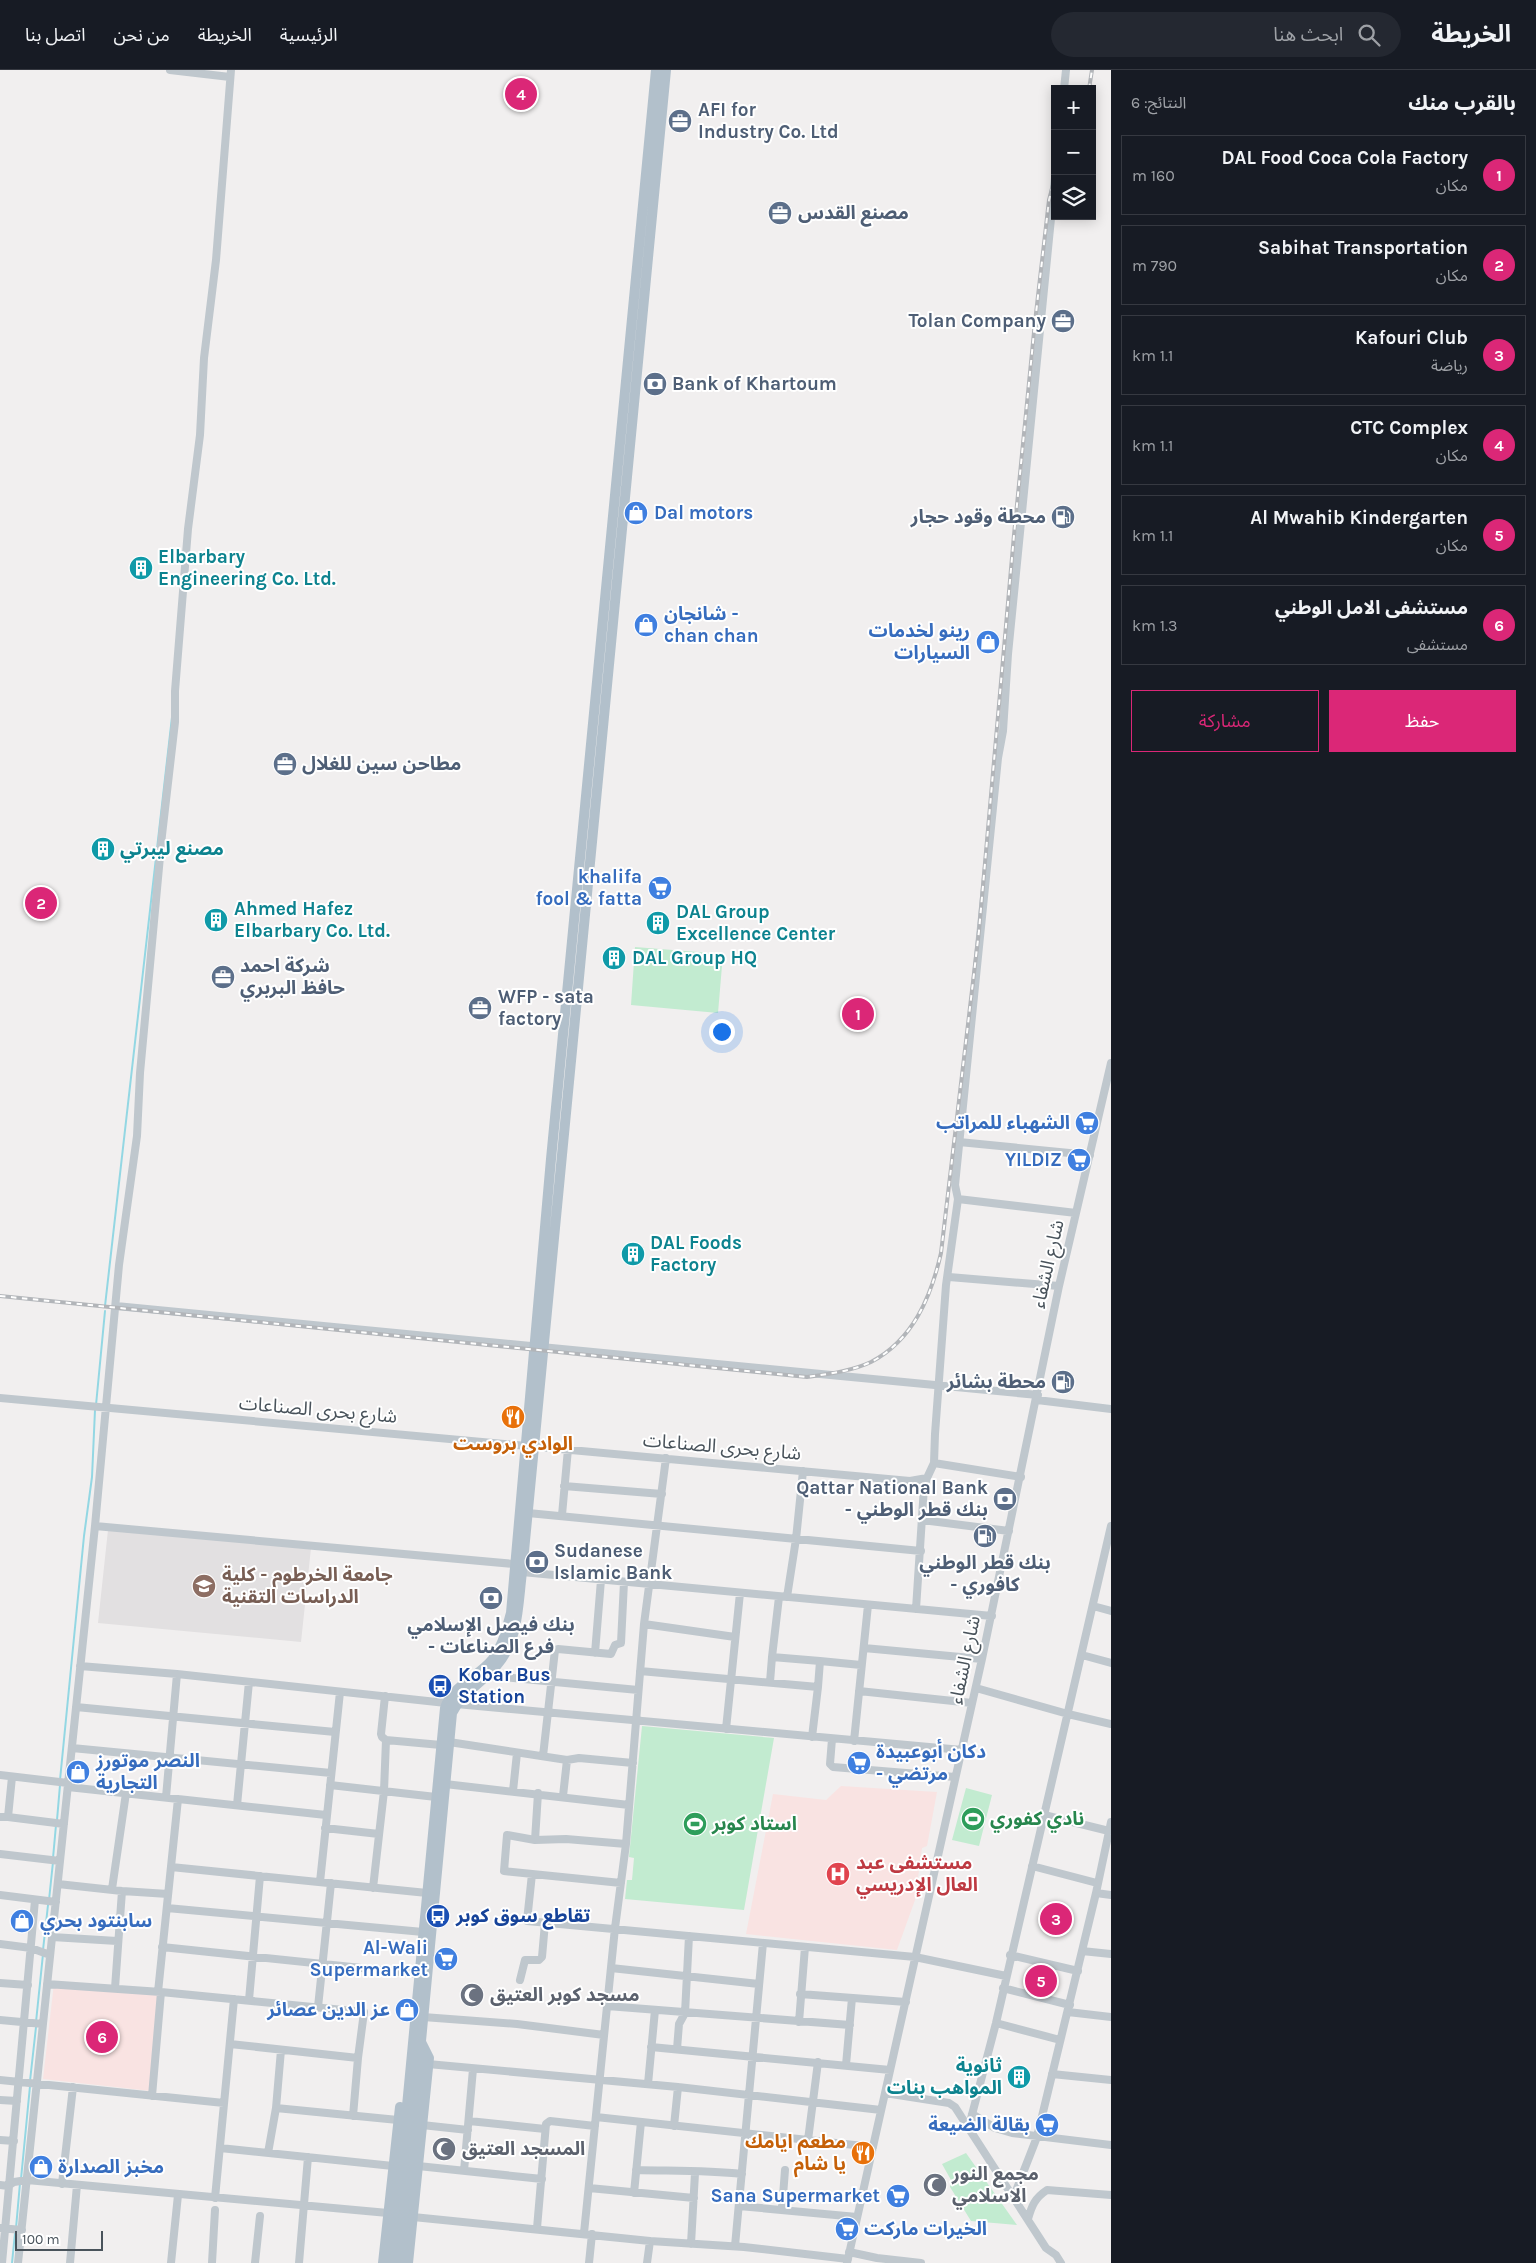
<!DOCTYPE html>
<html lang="ar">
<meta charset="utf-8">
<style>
body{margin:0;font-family:Karla,"Noto Sans Arabic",sans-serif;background:#242831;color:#f1f3f6;direction:rtl}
.controls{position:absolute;right:15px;top:15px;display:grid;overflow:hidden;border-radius:0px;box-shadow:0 2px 12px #0003}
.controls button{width:45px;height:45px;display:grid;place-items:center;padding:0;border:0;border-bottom:1px solid #363941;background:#171b24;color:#f1f3f6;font:25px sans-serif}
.scale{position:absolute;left:15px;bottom:12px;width:88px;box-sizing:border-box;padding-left:5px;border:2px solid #49535b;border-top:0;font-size:14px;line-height:18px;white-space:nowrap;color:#49535b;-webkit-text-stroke:4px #fff;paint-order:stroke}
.you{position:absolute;left:721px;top:961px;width:18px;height:18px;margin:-12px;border:4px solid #fff;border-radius:50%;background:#1a73e8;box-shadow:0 0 0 8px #1a73e833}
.badge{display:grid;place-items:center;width:32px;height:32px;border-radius:50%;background:#db2777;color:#fff;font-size:16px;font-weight:700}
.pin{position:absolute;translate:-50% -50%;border:2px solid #fff;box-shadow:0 1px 5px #0006}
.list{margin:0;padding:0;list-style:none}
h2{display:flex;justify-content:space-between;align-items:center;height:65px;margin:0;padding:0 20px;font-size:21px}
h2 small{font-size:16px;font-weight:400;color:#9ea1a6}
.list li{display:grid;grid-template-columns:32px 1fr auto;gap:15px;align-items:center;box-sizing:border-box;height:80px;margin:0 10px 10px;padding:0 10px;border:1px solid #363941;border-radius:0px}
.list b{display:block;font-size:19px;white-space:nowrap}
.list p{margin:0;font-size:16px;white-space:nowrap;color:#9ea1a6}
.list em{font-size:16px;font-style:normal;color:#9ea1a6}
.actions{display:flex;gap:10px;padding:15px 20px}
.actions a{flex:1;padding:11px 0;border:1px solid #db2777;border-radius:0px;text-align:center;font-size:18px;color:#db2777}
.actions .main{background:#db2777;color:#fff}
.icon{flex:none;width:28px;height:28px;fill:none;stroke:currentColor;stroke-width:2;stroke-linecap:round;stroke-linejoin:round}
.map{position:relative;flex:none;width:1111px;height:2193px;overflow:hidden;direction:ltr}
header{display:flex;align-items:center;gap:30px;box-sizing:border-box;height:70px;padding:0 25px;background:#171b24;border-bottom:1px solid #363941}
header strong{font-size:24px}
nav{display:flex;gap:28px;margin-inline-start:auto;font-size:18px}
.search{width:350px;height:45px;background:#242831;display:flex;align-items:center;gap:12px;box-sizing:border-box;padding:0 18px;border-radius:28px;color:#9ea1a6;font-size:19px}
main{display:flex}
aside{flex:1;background:#171b24}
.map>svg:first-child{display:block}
.education{fill:#e2e0e1}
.medical{fill:#f9e3e2}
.green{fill:#c2ebd0}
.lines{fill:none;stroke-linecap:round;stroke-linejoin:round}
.stream{stroke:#93d7e3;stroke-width:2}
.minor{stroke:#bfc7cd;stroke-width:8}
.major{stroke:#b2c0cb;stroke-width:10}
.rail-casing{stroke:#b2b5b9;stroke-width:4}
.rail{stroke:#fff;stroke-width:2;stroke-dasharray:5.5;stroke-linecap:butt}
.labels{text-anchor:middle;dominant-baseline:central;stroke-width:4;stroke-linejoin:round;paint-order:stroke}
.service-label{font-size:19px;font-weight:bold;fill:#4e5e75;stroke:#fff;text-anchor:start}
.shop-label{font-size:19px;font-weight:bold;fill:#366cbe;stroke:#fff;text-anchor:end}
.culture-label{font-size:19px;font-weight:bold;fill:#0d838f;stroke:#fff;text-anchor:start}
.street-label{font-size:19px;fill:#49535b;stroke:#fff}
.food-label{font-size:19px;font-weight:bold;fill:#c56008;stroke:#fff}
.education-label{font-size:19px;font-weight:bold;fill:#785e54;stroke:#fff;text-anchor:start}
.transit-label{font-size:19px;font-weight:bold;fill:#164399;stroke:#fff;text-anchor:start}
.leisure-label{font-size:19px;font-weight:bold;fill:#27864d;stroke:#fff;text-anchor:start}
.health-label{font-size:19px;font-weight:bold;fill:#be3a42;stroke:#fff;text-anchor:start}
.worship-label{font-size:19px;font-weight:bold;fill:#5b616d;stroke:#fff;text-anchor:start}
</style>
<header>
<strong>الخريطة</strong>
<div class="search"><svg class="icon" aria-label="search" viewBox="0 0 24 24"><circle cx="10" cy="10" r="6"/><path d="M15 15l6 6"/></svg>ابحث هنا</div>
<nav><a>الرئيسية</a><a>الخريطة</a><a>من نحن</a><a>اتصل بنا</a></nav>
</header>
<main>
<aside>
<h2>بالقرب منك<small>النتائج: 6</small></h2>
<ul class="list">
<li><span class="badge">1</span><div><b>DAL Food Coca Cola Factory</b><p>مكان</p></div><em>160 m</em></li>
<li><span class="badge">2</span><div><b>Sabihat Transportation</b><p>مكان</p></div><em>790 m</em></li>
<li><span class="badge">3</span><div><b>Kafouri Club</b><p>رياضة</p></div><em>1.1 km</em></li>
<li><span class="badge">4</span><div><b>CTC Complex</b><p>مكان</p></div><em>1.1 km</em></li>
<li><span class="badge">5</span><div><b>Al Mwahib Kindergarten</b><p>مكان</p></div><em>1.1 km</em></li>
<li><span class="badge">6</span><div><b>مستشفى الامل الوطني</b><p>مستشفى</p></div><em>1.3 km</em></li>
</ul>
<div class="actions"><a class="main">حفظ</a><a>مشاركة</a></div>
</aside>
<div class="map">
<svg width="1111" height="2193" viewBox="0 0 1111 2193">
<rect width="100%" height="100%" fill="#f1efef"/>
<path class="education" d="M108,1460L311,1478L301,1572L98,1553Z"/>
<path class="medical" d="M841,1716L937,1722L927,1776L922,1778L915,1830L897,1880L746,1864L773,1724L826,1730Z
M54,1913L161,1925L151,2021L43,2009Z"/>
<path class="green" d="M635,877L723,884L718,943L631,935Z
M642,1656L774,1668L744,1840L625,1829L627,1810H632L634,1788L629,1787Z
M966,1718L992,1725L979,1776L952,1770Z
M966,2083L1017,2155L971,2151L950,2117L951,2110L942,2094Z"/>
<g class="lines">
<path class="stream" d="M105,1236L172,647
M96,1335L105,1241
M60,1710L84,1466L92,1407L95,1340
M57,1750L60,1715
M53,1788L56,1755
M49,1830L53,1792
M43,1880L48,1835
M36,1952L43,1884
M30,2011L36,1957
M21,2109L30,2016
M16,2158L20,2113
M12,2193L15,2163"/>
<path class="minor" d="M170,0L230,7
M1064,19L1066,0
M959,1072L1090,1085
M958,1129L1076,1143
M949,1207L1059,1216
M116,1236L1038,1325
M0,1328L910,1411L927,1408L934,1393L935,1364L946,1215L958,1129L955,1115L998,688L1003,661L1008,584L1055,108
M1037,1330L1111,1339
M934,1393L1021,1407
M564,1416L662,1424
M528,1443L921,1481
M562,1445L568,1379
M922,1450L1009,1461
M95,1456L514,1494
M522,1502L992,1546
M787,1527L796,1469L803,1401
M1093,1536L1111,1541
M916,1539L924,1417L927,1408
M644,1554L735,1567
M864,1578L982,1589
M595,1583L601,1510
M1082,1585L1111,1593
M772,1587L779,1527
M820,1591L861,1595
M80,1596L177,1604L446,1633
M640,1601L818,1617L812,1667
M483,1605L638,1620
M770,1612L772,1587L820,1591L818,1617
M976,1618L1068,1644L1111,1654
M859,1621L972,1633
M385,1626L381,1664L382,1667L386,1670
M456,1634L962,1680
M76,1637L335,1662
M726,1659L740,1523
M832,1669L830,1694L833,1697L955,1707
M854,1671L868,1535
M449,1672L567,1690L579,1688L633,1693
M72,1678L331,1703
M543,1686L555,1580L558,1579L611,1584L615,1575L621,1573L624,1512
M0,1705L68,1713
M445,1714L629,1735
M330,1715L436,1727
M68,1717L326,1745
M513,1721L517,1683
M563,1726L567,1690
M166,1727L177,1604
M237,1735L249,1612
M1044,1745L1109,1761
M0,1747H8L12,1707
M8,1747L64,1754
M325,1758L379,1764
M535,1770L538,1723
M0,1784L60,1791
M1032,1796L1097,1813
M171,1797L427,1823
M532,1804L527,1851L915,1887L1006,1906
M320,1812L340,1622
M621,1813L504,1801L507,1765L535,1770L566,1769L626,1774
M58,1814L122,1821L168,1824
M373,1818L384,1721L386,1670L441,1675
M112,1819L126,1723
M1096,1823L1111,1825
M0,1825L56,1832
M167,1838L423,1862
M52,1867L117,1871
M0,1874L31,1878L50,1885
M162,1877L419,1904
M1082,1881L1111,1884
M1010,1885L1078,1901
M611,1898L759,1914
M520,1910L525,1890H539L542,1887L545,1853
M0,1913L28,1915
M47,1914L161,1922L364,1942L358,1988L353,2046
M115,1918L122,1821
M1003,1918L1070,1935
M158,1922L178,1729
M800,1924L906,1932
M249,1930L260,1806
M607,1936L850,1955
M318,1937L331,1813
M1068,1942L1111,1947
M423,1947L517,1954L604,1965
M0,1950L43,1954
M799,1952L805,1877
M996,1953L1060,1970
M230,1974L358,1988
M651,1977L890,2000
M677,1979L679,1954L685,1943L689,1866
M428,1994L678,2017L881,2040
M846,1995L852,1928
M1052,2004L1111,2010
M0,2010L224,2033
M648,2014L655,1940
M885,2023L949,2033L955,2037L1046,2178L1056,2185L1061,2193
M152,2026L161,1922
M0,2030L17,2031
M276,2038L398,2050
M972,2044L995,2058L1012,2063L1111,2075
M596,2047L873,2077
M469,2051L545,2059
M422,2055L468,2060
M674,2056L678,2017
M969,2056L996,1953L1111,1456
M0,2070L14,2071
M808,2070L818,1992
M220,2078L393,2096
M268,2083L276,2038L281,1980
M418,2096L542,2109
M636,2100C672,2101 707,2100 742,2104
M464,2101L473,1999
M62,2114L73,2017
M0,2115L8,2116L14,2112L27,2110L388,2143
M589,2118L694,2128
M634,2123L641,2052
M1014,2126L1037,2067L1096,1823L1111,1752
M215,2128L234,1929
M739,2136L857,2147
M782,2139L785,2100
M413,2147L650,2171L744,2177L848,2189
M1028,2149C1032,2135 1035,2128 1047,2120L1111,2125
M0,2158L22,2160
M537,2158L546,2054L550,2051L595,2056
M584,2163L615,1858L626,1774L644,1554L666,1388
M691,2174L695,2103
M735,2176L763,1873
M849,2182L877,2188L921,2193
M2,2193L35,1830
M18,2193L95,1456L119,1195L137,1066L140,1003L162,765L175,652V621L188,459L200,365L204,288L216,190L231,0
M70,2193L77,2115
M171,2193L178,2125
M212,2193L215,2140
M255,2193L260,2146
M299,2193L308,2087
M589,2193L592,2164
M647,2193L650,2171
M847,2193L982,1589L1059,1216L1111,993"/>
<path class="major" d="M383,2193L400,2037
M392,2193L445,1638C451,1617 478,1607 492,1590C503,1576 506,1560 511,1543L551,1089L656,0
M400,2193L452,1643C462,1623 483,1612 497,1595C519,1570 518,1533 522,1502L666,0
M408,2193L429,1988L421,1972"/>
<g class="rail-casing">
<path id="rail" d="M1089,19L1092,0
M0,1226L807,1307C828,1304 852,1301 871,1292C913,1270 931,1227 941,1183L979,861L1014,465L1035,252L1049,130L1055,107"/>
</g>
<use href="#rail" class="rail"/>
</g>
<defs>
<g id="office-disc" transform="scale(1.25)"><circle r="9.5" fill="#5c6f8a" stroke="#fff"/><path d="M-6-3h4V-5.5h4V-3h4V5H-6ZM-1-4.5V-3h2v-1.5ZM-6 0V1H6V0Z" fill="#fff"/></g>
<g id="bank-disc" transform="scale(1.25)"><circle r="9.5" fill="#5c6f8a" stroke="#fff"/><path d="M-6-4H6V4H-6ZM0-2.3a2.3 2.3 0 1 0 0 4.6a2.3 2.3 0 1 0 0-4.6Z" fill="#fff"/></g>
<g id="shop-disc" transform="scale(1.25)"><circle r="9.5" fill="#3f7fe0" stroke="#fff"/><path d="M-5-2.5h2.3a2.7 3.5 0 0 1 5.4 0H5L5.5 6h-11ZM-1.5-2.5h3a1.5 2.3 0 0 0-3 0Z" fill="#fff"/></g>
<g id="fuel-disc" transform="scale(1.25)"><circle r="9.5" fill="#5c6f8a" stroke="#fff"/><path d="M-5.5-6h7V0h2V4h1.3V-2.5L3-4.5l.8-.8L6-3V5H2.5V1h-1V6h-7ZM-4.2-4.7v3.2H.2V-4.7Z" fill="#fff"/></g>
<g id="building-disc" transform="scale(1.25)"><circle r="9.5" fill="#0f9aa8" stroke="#fff"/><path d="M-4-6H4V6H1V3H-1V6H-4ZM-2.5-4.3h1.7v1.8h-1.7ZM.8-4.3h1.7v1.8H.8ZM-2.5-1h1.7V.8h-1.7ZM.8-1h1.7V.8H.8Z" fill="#fff"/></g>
<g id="supermarket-disc" transform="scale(1.25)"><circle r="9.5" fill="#3f7fe0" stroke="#fff"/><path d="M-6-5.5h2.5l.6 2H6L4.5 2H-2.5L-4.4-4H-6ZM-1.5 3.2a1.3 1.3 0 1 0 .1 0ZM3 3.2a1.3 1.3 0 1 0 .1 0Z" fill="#fff"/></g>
<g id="restaurant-disc" transform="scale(1.25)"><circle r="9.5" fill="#e8710a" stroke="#fff"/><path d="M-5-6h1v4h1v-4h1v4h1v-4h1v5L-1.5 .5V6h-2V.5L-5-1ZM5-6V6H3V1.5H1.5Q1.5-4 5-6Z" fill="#fff"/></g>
<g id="university-disc" transform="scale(1.25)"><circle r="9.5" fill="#8d6e63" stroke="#fff"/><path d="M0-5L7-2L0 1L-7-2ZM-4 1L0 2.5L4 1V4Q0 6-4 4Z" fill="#fff"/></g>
<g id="bus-disc" transform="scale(1.25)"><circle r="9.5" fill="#1a4fb4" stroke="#fff"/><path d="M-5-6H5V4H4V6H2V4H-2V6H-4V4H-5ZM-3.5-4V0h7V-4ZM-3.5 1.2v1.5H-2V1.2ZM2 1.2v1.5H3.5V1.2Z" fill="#fff"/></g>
<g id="stadium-disc" transform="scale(1.25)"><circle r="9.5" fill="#2e9e5b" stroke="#fff"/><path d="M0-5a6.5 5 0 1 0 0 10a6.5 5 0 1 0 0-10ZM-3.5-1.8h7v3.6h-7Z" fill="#fff"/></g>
<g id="hospital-disc" transform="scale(1.25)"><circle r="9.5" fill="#e0444e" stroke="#fff"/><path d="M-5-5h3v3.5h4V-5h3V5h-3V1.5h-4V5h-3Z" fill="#fff"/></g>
<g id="mosque-disc" transform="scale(1.25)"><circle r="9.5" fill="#6b7280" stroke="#fff"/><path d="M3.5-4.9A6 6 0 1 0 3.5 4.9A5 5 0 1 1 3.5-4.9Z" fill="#fff"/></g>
</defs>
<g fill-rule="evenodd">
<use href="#office-disc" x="680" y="51"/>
<use href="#office-disc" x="780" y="143"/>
<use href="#office-disc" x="1063" y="251"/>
<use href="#bank-disc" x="655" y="314"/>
<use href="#shop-disc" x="636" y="443"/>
<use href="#fuel-disc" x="1063" y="447"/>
<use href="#building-disc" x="141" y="498"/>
<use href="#shop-disc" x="646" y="555"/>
<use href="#shop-disc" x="988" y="572"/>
<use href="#office-disc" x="285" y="694"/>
<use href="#building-disc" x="103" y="779"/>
<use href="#supermarket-disc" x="660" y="818"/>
<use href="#building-disc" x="216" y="850"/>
<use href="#building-disc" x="658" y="853"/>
<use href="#building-disc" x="614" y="888"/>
<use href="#office-disc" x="223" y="907"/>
<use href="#office-disc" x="480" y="938"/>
<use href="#supermarket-disc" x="1087" y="1053"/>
<use href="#supermarket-disc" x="1079" y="1090"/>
<use href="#building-disc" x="633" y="1184"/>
<use href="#fuel-disc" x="1063" y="1312"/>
<use href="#restaurant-disc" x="513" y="1347"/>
<use href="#bank-disc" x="1005" y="1429"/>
<use href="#fuel-disc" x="985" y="1466"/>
<use href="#bank-disc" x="537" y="1492"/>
<use href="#university-disc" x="204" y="1516"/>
<use href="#bank-disc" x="491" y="1528"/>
<use href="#bus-disc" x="440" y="1616"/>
<use href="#supermarket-disc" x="859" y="1693"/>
<use href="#shop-disc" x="78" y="1702"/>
<use href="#stadium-disc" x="973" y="1749"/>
<use href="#stadium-disc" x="695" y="1754"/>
<use href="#hospital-disc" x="838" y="1804"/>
<use href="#bus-disc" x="438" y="1846"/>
<use href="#shop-disc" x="22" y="1851"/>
<use href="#supermarket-disc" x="446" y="1889"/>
<use href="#mosque-disc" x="472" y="1925"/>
<use href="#shop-disc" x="407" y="1940"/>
<use href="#building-disc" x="1019" y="2007"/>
<use href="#supermarket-disc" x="1047" y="2055"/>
<use href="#mosque-disc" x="444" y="2079"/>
<use href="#restaurant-disc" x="863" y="2083"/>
<use href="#shop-disc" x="41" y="2097"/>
<use href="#mosque-disc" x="935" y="2115"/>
<use href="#supermarket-disc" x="898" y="2126"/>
<use href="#supermarket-disc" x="847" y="2159"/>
</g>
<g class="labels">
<g class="service-label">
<text x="698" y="40">AFI for<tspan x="698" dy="22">Industry Co. Ltd</tspan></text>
<text x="798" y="143">مصنع القدس</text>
<text x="1046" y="251" text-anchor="end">Tolan Company</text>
<text x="672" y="314">Bank of Khartoum</text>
<text x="1046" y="447" text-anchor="end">محطة وقود حجار</text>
<text x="302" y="694">مطاحن سين للغلال</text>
<text x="240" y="896">شركة احمد<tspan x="240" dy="22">حافظ البربري</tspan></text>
<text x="498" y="927">WFP - sata<tspan x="498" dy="22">factory</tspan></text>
<text x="1046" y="1312" text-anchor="end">محطة بشائر</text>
<text x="988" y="1418" text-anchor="end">Qattar National Bank<tspan x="988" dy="22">- بنك قطر الوطني</tspan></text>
<text x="554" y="1481">Sudanese<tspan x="554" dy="22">Islamic Bank</tspan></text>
<text x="985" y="1493" text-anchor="middle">بنك قطر الوطني<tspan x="985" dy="22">- كافوري</tspan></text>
<text x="491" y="1555" text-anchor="middle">بنك فيصل الإسلامي<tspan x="491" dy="22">- فرع الصناعات</tspan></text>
</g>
<g class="shop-label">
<text x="654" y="443" text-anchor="start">Dal motors</text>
<text x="664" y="544" text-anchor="start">شانجان -<tspan x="664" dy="22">chan chan</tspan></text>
<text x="970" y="561">رينو لخدمات<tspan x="970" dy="22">السيارات</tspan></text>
<text x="642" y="807">khalifa<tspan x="642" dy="22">fool &amp; fatta</tspan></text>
<text x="1070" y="1053">الشهباء للمراتب</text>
<text x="1062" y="1090">YILDIZ</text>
<text x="876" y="1682" text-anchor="start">دكان أبوعبيدة<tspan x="876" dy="22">- مرتضي</tspan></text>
<text x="96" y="1691" text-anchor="start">النصر موتورز<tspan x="96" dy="22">التجارية</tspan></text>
<text x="40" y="1851" text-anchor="start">سابنتود بحري</text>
<text x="428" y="1878">Al-Wali<tspan x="428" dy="22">Supermarket</tspan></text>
<text x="390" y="1940">عز الدين عصائر</text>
<text x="1030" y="2055">بقالة الضيعة</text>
<text x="58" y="2097" text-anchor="start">مخبز الصدارة</text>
<text x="880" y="2126">Sana Supermarket</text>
<text x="864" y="2159" text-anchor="start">الخيرات ماركت</text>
</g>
<g class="culture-label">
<text x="158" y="487">Elbarbary<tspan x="158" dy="22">Engineering Co. Ltd.</tspan></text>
<text x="120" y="779">مصنع ليبرتي</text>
<text x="234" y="839">Ahmed Hafez<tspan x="234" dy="22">Elbarbary Co. Ltd.</tspan></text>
<text x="676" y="842">DAL Group<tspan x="676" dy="22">Excellence Center</tspan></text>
<text x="632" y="888">DAL Group HQ</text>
<text x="650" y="1173">DAL Foods<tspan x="650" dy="22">Factory</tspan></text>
<text x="1002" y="1996" text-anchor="end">ثانوية<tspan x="1002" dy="22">المواهب بنات</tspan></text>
</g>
<g class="street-label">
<text transform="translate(1048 1194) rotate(-77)">شارع الشفاء</text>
<text transform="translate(318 1340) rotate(5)">شارع بحرى الصناعات</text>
<text transform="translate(722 1377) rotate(5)">شارع بحرى الصناعات</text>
<text transform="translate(965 1590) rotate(-78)">شارع الشفاء</text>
</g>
<g class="food-label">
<text x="513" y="1374">الوادي بروست</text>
<text x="846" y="2072" text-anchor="end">مطعم ايامك<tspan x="846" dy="22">يا شام</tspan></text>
</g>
<g class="education-label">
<text x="222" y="1505">جامعة الخرطوم - كلية<tspan x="222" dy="22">الدراسات التقنية</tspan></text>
</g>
<g class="transit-label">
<text x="458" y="1605">Kobar Bus<tspan x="458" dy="22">Station</tspan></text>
<text x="456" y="1846">تقاطع سوق كوبر</text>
</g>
<g class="leisure-label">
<text x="990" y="1749">نادي كفوري</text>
<text x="712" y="1754">استاد كوبر</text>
</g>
<g class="health-label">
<text x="856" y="1793">مستشفى عبد<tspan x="856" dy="22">العال الإدريسي</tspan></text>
</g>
<g class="worship-label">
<text x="490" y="1925">مسجد كوبر العتيق</text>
<text x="462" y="2079">المسجد العتيق</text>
<text x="952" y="2104">مجمع النور<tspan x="952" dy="22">الاسلامي</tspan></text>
</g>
</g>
</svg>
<div class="controls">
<button>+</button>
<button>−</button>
<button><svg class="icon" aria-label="layers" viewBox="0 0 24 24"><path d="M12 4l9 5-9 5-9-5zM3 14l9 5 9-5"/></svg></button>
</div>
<div class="scale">100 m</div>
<div class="you"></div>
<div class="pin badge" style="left:858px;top:944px">1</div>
<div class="pin badge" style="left:41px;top:833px">2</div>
<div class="pin badge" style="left:1056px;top:1849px">3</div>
<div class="pin badge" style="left:521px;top:24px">4</div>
<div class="pin badge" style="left:1041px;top:1911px">5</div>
<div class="pin badge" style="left:102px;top:1967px">6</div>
</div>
</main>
